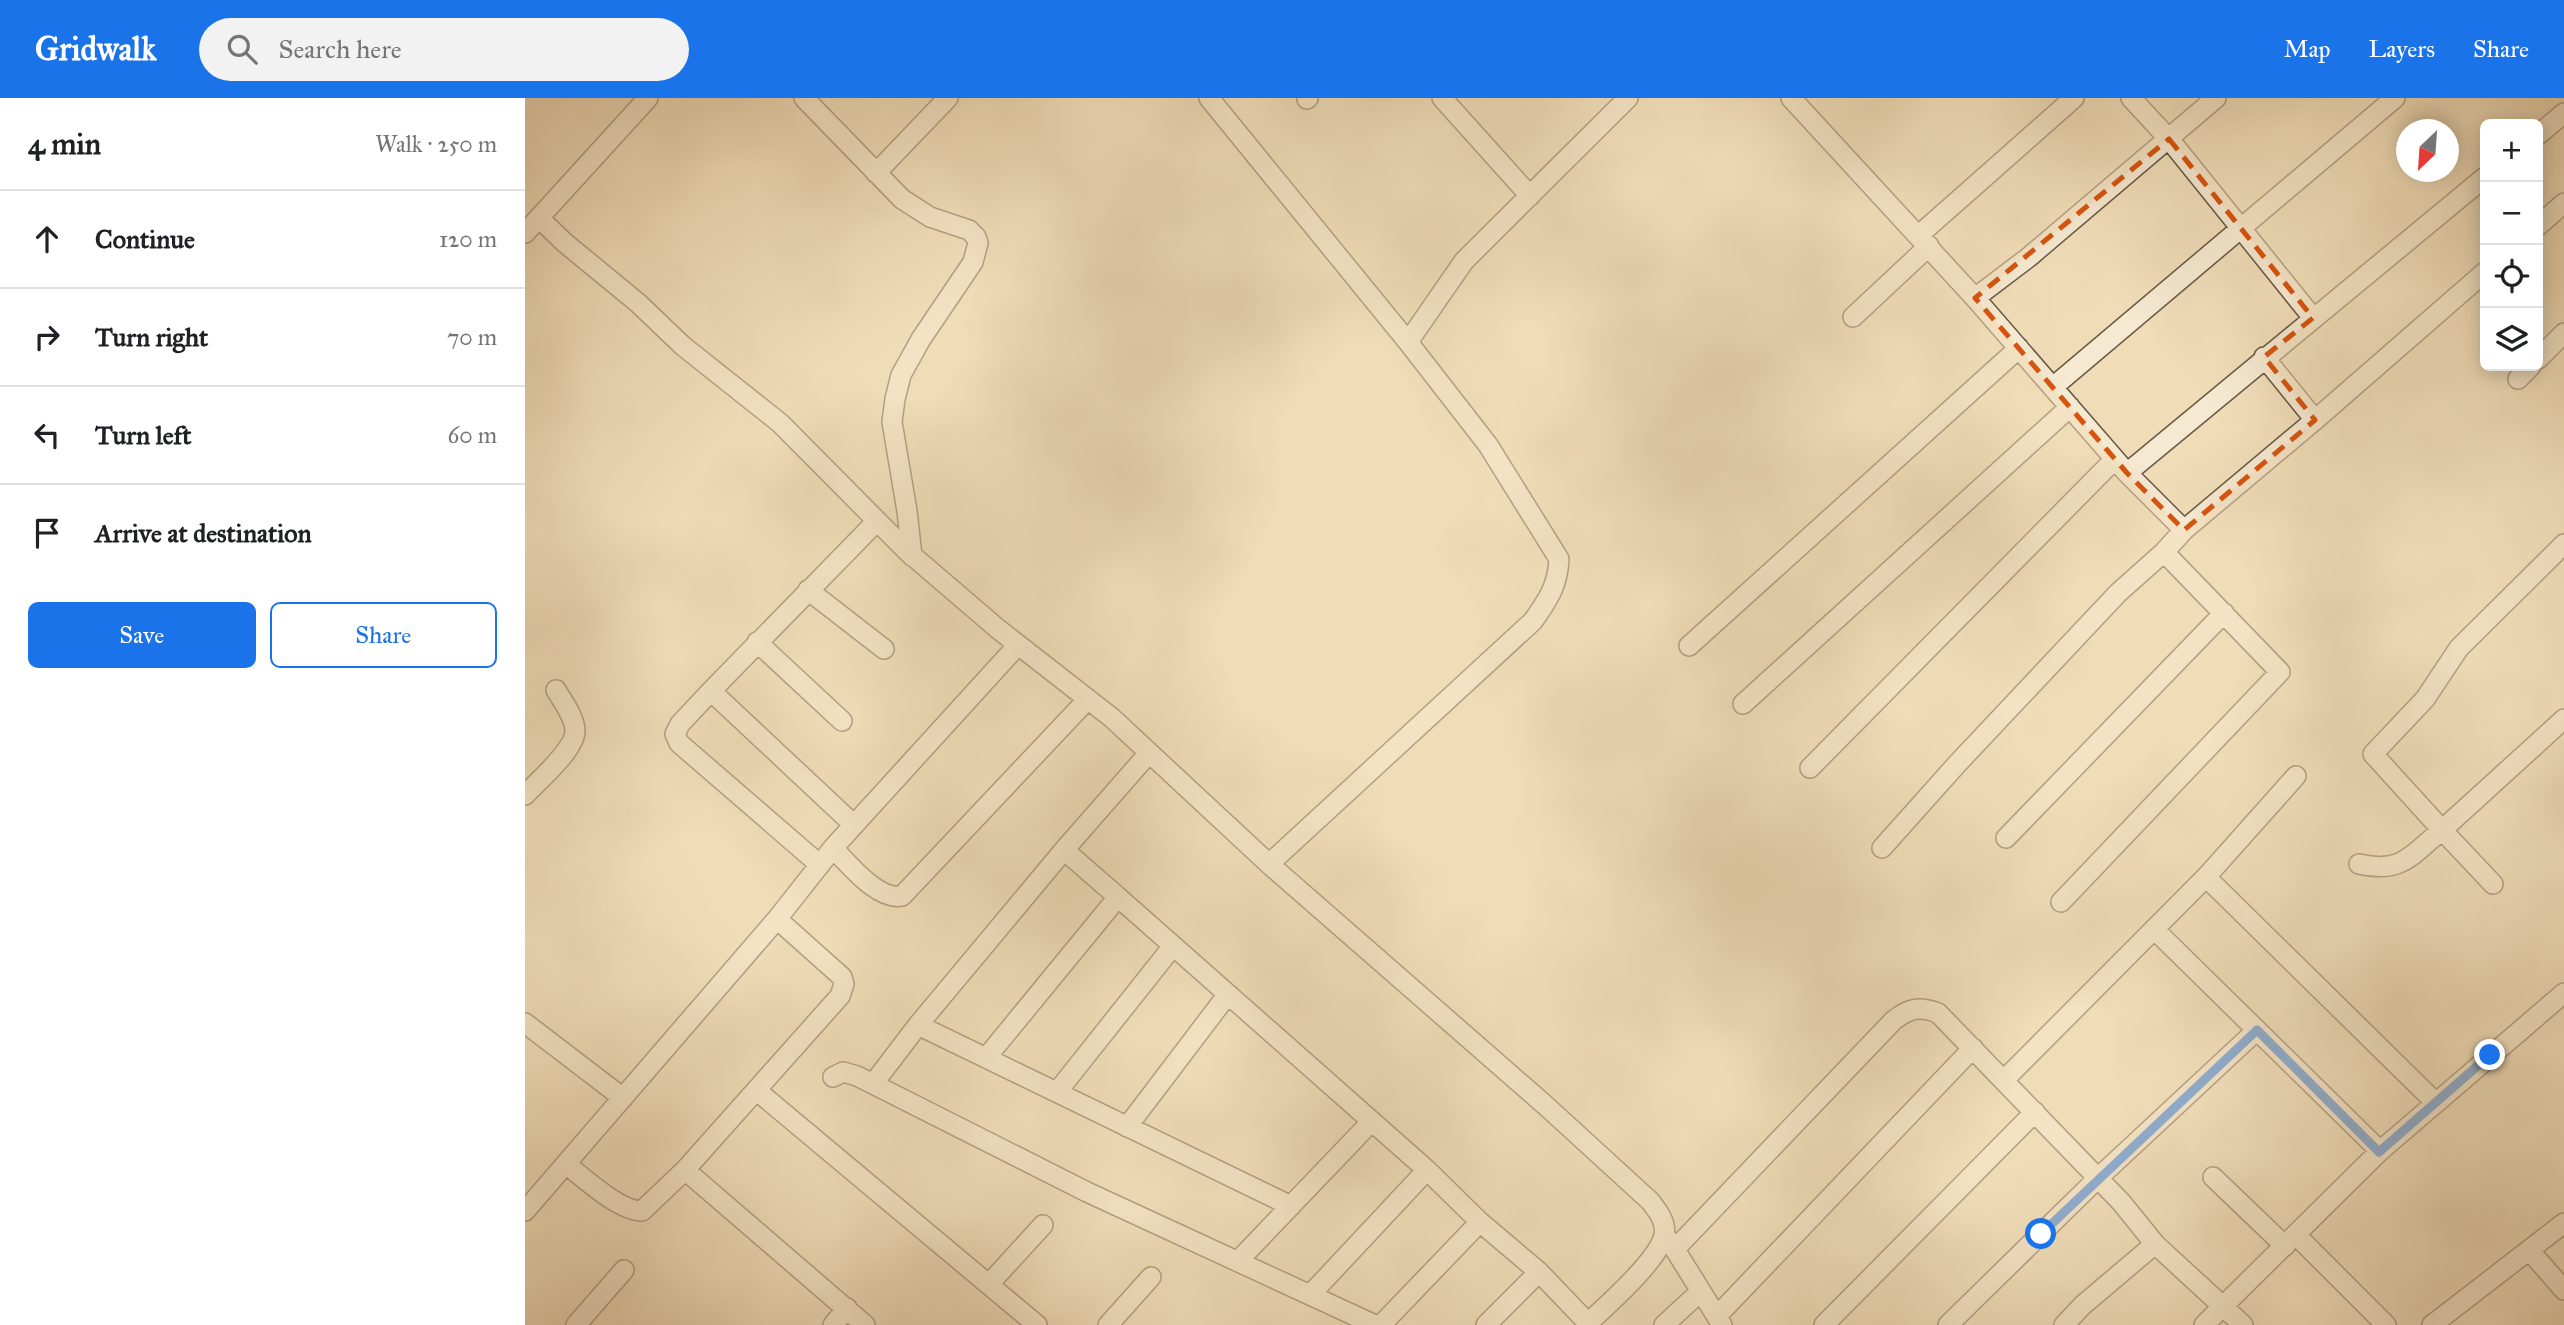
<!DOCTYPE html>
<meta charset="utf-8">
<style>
body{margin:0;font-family:"IM FELL Great Primer",serif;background:#f2f2f2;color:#202124}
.controls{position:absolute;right:21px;top:21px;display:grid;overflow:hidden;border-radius:10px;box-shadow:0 4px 18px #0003}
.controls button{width:63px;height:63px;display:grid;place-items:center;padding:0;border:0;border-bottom:2px solid #e0e0e0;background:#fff;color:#202124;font:35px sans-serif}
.compass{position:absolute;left:1871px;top:21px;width:63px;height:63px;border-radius:50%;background:#fff;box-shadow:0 4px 18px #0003;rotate:205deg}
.stop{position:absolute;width:21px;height:21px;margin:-16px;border:5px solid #1a73e8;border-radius:50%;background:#fff}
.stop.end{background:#1a73e8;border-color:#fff;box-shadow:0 2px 7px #0008}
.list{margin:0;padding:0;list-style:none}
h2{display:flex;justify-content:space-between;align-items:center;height:91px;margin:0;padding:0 28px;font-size:30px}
h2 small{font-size:23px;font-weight:400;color:#757577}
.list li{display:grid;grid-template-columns:46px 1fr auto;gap:21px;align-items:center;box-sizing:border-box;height:98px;padding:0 28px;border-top:2px solid #e0e0e0}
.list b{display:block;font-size:26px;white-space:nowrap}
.list em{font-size:23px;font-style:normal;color:#757577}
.actions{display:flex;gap:14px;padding:21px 28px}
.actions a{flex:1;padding:16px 0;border:2px solid #1a73e8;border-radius:10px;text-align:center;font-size:24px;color:#1a73e8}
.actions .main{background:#1a73e8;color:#fff}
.icon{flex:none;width:38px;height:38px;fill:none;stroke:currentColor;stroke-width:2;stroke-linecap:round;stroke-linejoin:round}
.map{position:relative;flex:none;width:2039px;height:1227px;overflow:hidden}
header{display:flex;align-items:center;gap:42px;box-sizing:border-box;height:98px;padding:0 35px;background:#1a73e8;color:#fff}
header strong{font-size:33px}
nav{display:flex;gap:38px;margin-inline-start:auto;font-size:24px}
.search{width:490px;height:63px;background:#f2f2f2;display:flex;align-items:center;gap:18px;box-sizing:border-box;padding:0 24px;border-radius:38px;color:#757577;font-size:26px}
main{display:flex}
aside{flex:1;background:#fff}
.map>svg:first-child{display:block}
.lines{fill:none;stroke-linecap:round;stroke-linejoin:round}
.minor-casing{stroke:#685844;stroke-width:22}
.minor{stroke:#f5e9d1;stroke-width:19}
.route{stroke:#1a73e8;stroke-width:9}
.marked{fill:none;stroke:#d7540e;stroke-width:5;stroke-dasharray:14 9;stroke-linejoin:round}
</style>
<header>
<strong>Gridwalk</strong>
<div class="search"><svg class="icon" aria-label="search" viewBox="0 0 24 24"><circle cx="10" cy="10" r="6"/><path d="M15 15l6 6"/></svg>Search here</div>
<nav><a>Map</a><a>Layers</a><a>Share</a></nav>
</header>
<main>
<aside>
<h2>4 min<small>Walk · 250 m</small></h2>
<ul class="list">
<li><svg class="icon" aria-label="ahead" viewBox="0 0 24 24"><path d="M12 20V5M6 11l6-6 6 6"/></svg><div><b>Continue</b></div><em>120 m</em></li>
<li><svg class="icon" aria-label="right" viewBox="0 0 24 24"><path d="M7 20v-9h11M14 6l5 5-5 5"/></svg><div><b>Turn right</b></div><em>70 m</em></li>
<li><svg class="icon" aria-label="left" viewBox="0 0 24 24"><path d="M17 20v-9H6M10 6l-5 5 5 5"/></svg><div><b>Turn left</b></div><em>60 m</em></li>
<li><svg class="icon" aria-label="arrive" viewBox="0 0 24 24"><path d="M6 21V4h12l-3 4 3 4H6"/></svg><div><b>Arrive at destination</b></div></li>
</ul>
<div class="actions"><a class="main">Save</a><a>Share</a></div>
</aside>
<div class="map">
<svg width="2039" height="1227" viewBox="0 0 2039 1227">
<rect width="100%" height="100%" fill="#f0ddb8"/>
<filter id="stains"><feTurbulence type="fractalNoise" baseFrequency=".00286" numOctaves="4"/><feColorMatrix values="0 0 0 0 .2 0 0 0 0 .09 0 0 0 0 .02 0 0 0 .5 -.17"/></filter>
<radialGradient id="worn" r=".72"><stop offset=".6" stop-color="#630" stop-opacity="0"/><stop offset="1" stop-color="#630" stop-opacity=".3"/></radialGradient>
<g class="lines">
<g class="minor-casing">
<path id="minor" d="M279,0L377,101L405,119L444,132L451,139L453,145L448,164L396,241L376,277L370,301L367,324L382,413L387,458
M684,0L883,244L963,347L1034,461C1033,487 1023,502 1008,523L744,766
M917,0L1005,98
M1266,0L1450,200L1602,375L1960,79
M1606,0L1644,41L1788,220
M782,1L783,0
M2013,37L2039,15
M351,75L423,0
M14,120L40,145L113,205L158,248L255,325L382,453L473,531L587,620L744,766L1020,1007L1125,1103C1132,1112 1142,1124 1139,1137C1134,1162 1081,1208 1061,1227
M2013,128L2039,105
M0,135L123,0
M1394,137L1549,0
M1450,200L1504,159L1691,0
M1328,219L1404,148
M883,244L939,163L1103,0
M1739,259L1790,322
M2013,261L2039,235
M1993,281L2006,268
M1528,289L1870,0
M1602,375L1659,432
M2039,446L1934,550L1900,601L1848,656L1917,732L2039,621
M283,492L359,551
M232,544L317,623
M1164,548L1494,250
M186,593L329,727
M1218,606L1545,309
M1285,670L1590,361
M0,697C13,683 51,651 50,632C49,618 38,604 31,592
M1481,740L1699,515
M308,750C324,766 353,803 377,798L563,601
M1357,750L1433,665L1593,495L1639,454L1659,432L1790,322L1960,174
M1834,766C1877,776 1886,757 1917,732L1968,786
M295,767L154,645L150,636L155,626L186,593L351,424
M1681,779L1910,1004
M593,799L902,1072L955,1124L1014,1174L1063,1225
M1536,804L1755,574L1639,454
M1629,831L1855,1053
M0,925L98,1000
M393,927L766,1108
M461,960L593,799L539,752L624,655
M308,979L318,974L332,978L562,1094L850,1227
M1479,982L1681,779L1771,678
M348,986L393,927L539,752
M231,992L512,1227
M532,994L648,848
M602,1029L703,896
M41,1066C59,1080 94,1113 117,1113L160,1072L315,898L319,886L317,879L252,821
M160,1072L340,1227
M1688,1079L1760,1148
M0,1113L252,821L308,750L493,547
M1771,1137L1861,1227
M1144,1142L1197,1227
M1150,1151L1369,922C1385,910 1394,908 1413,915L1596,1104L1630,1146L1718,1227
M2004,1152L2039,1192
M713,1163L847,1023
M465,1185L518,1127
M786,1196L902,1072
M1192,1218L1448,950
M51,1227L99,1172
M308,1227L322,1210
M583,1227L626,1179
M856,1227L955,1124
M961,1227L1014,1174
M1139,1227L1176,1193
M1299,1227L1510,1014
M1423,1227L1572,1081L1732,932
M1539,1227L1558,1207L1630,1146
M1679,1227L1855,1053L2039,895
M1907,1227L2039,1125"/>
</g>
<use href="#minor" class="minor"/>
</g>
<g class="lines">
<path class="route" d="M1516,1136L1732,932L1854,1054L1965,957"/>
</g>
<path d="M0 0H2039V1227H0ZM1644,41L1788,220L1739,259L1790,322L1659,432L1602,375L1450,200Z" fill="#f0ddb8" fill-opacity=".55" fill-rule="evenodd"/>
<path class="marked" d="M1644,41L1788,220L1739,259L1790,322L1659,432L1602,375L1450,200Z"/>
<rect width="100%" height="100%" filter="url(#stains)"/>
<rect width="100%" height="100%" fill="url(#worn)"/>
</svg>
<div class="controls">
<button>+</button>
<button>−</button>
<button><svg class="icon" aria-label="locate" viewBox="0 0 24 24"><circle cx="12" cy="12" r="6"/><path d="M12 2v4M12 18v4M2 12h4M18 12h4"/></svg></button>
<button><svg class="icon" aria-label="layers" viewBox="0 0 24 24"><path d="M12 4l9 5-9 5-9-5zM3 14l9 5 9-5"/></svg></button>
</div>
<svg class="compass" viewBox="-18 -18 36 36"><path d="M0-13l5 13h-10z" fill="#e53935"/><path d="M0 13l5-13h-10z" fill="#757577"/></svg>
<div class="stop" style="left:1516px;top:1136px"></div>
<div class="stop end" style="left:1965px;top:957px"></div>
</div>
</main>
